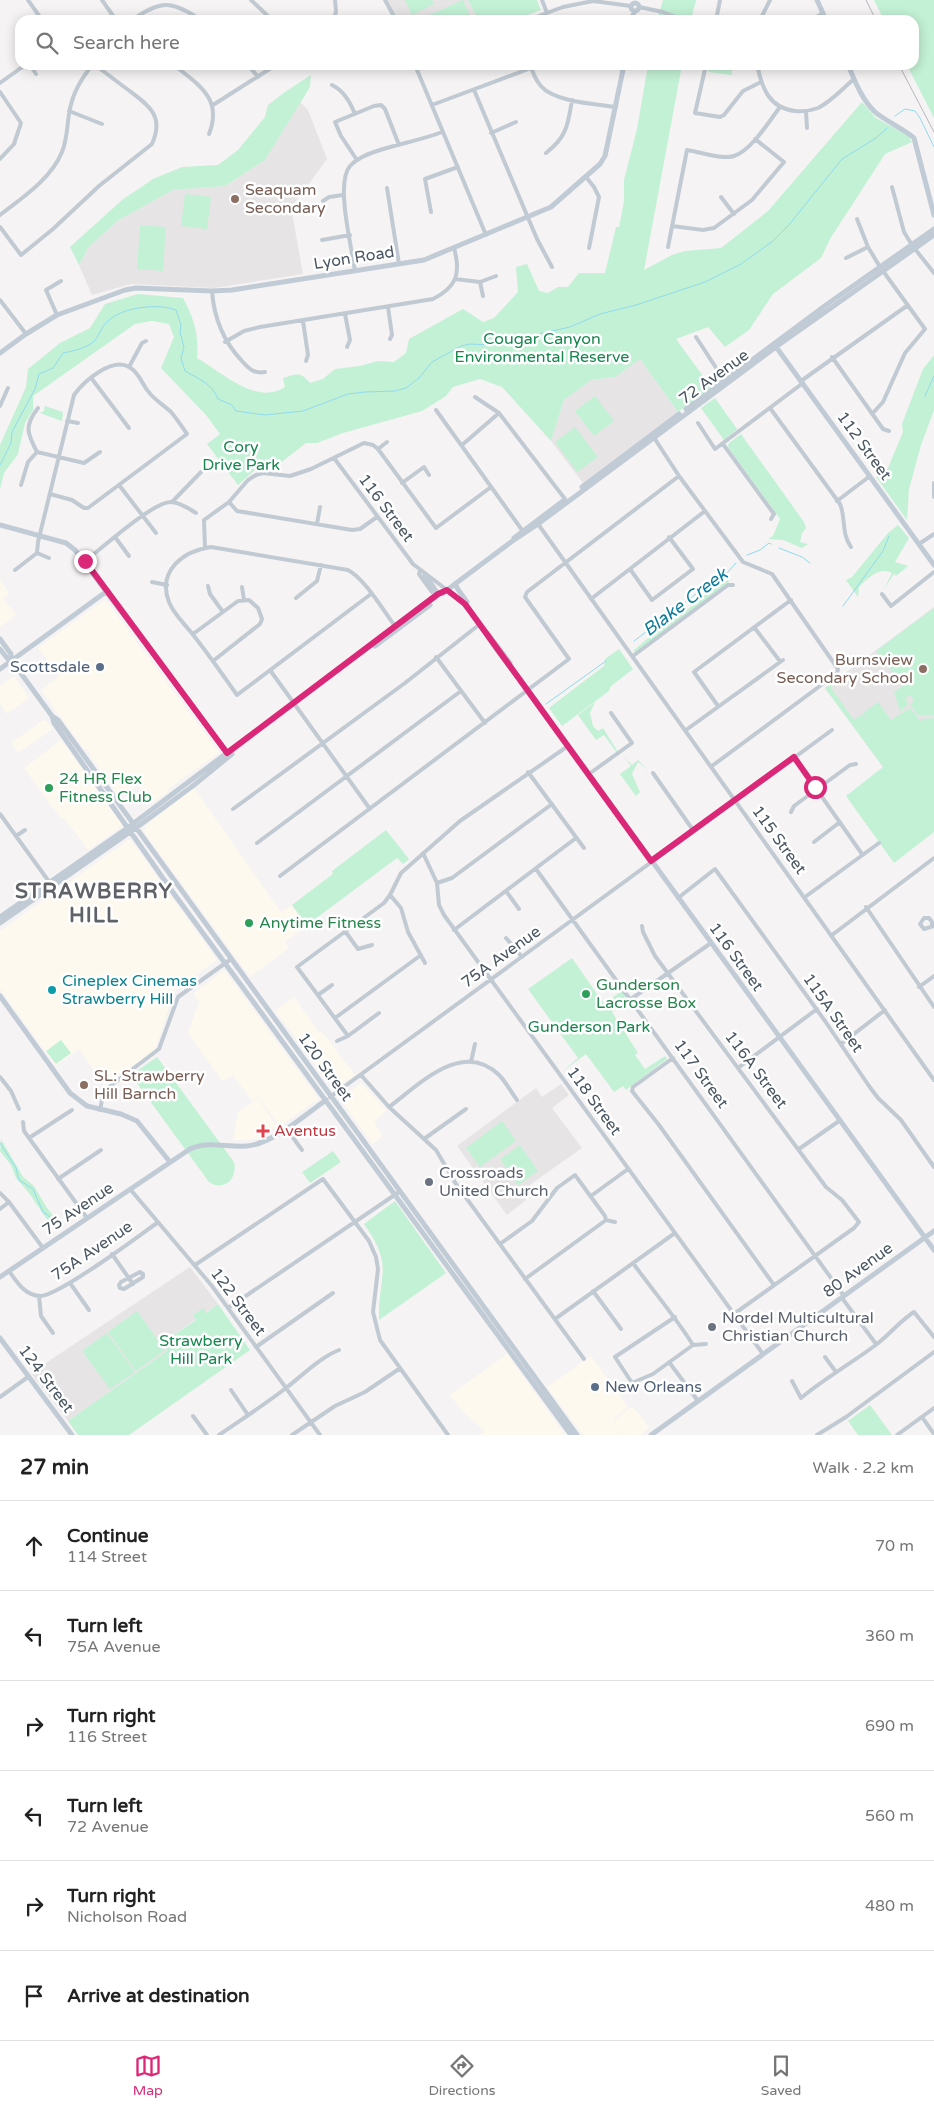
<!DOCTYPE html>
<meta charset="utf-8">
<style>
body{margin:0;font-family:"Varela Round",sans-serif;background:#f6f6f6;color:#222}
.stop{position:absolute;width:15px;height:15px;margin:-11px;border:4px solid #db2777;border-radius:50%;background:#fff}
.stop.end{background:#db2777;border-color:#fff;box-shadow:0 1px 5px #0008}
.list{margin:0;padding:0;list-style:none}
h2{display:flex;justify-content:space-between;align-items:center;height:65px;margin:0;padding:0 20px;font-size:21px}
h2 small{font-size:16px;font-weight:400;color:#767676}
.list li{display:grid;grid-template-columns:32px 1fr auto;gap:15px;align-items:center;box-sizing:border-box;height:90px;padding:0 20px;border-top:1px solid #e0e0e0}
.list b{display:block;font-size:19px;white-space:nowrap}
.list p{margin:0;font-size:16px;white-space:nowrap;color:#767676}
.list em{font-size:16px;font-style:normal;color:#767676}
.icon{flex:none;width:28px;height:28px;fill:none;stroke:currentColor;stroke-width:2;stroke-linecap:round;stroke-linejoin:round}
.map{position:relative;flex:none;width:934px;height:1435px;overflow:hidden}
.search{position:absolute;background:#fff;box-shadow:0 2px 12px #0003;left:15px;right:15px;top:15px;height:55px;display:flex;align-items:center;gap:12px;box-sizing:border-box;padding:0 18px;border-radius:15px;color:#767676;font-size:19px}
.sheet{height:605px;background:#fff}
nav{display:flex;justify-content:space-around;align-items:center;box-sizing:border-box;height:70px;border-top:1px solid #e0e0e0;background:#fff;font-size:14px;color:#767676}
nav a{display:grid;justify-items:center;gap:2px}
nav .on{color:#db2777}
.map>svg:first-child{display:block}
.commercial{fill:#fdf9ef}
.education{fill:#e6e4e5}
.green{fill:#c3f1d5}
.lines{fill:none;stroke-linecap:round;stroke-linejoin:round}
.stream{stroke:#90daee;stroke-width:1}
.street{stroke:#c1cad2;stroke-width:4}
.secondary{stroke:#c1cbd6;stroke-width:5}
.rail{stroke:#b5b8bd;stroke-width:1}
.route{stroke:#db2777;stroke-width:6}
.education-dot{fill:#8d6e63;stroke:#fff;stroke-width:2}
.service-dot{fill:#5c6f8a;stroke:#fff;stroke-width:2}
.leisure-dot{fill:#2e9e5b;stroke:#fff;stroke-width:2}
.culture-dot{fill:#0f9aa8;stroke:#fff;stroke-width:2}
.health-dot{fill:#e0444e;stroke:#fff;stroke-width:2}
.worship-dot{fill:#6b7280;stroke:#fff;stroke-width:2}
.labels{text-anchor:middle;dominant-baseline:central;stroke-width:5;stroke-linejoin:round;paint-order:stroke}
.education-label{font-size:16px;fill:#785e54;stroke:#fff;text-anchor:start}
.street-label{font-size:16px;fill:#4a5661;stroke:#fff}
.park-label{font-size:16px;fill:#17864f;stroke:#fff}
.service-label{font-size:16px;fill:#4e5e75;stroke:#fff;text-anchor:end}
.leisure-label{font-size:16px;fill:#27864d;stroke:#fff;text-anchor:start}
.culture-label{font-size:16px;fill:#0d838f;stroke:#fff;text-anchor:start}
.health-label{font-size:16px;fill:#be3a42;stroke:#fff;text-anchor:start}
.worship-label{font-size:16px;fill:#5b616d;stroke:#fff;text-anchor:start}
.water-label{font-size:18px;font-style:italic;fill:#0c7c9b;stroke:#fff}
.district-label{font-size:21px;font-weight:bold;letter-spacing:1px;fill:#5f6368;stroke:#fff}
</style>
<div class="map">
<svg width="934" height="1435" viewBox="0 0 934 1435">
<rect width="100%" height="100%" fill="#f5f3f3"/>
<path class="commercial" d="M0,580L9,593L3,598L16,615L0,627Z
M104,600L107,602L219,752L218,754L169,788L168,792L152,804L138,785L120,798L91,757L88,749H84L41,690L59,676L38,648Z
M14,676L29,698L7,714L0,704V686Z
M45,719L53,729L18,753L11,743Z
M61,740L122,824L121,827L88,850L64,818L62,820L24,768Z
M194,788L281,912L291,905L306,926L285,942L289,948L250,977L144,832L146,825Z
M130,839L217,960L174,991L155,1050L103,1087V1083L79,1049L56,1066L0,989V931Z
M223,971H225L319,1099L279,1126L258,1097L252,1101L233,1075L223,1082L188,1033L199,1002L194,995L195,992Z
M294,997L318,1031L323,1033L355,1075L335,1089L275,1011Z
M361,1083L387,1110L374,1122L383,1136L372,1144L340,1099Z
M258,1098L277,1127L254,1140H233L238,1112Z
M507,1354L565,1435H479L485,1431L461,1410L450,1395Z
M591,1356L628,1407L613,1419L624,1435H583L547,1387Z
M631,1407L635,1409L649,1428L640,1435H625L614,1420Z"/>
<path class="education" d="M386,0H468L478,20H398Z
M300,102L308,110L327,159L291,208L303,274L214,288L131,284L92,295L79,265L88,248L117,221L173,190L225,186L265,160Z
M640,359L678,412L583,483L551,441L564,400L591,380L615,377Z
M934,607V728L883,767L825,688Z
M561,1084L569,1095L552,1108L582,1148L531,1184L526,1200L507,1215L457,1146L536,1088L542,1097Z
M190,1267L218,1304L162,1343L167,1351L68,1421L31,1373Z"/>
<path class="green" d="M405,0H432L434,4L412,15Z
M463,0L472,20H418Z
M468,0H537L541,10L514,20H478Z
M663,0H696L691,20H657Z
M874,0H934V118L907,65H914V20H884Z
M648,65H682L644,270L672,255L685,251L721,248L768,211L862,102L876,118L909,136L912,142L885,154L830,239L821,258L773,294L749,330L725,347L708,327L676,339L711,387L678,412L640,359L615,377L591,380L564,400L551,441L502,387L480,379L453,387L446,396L422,411L343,433L317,443H306L274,468L256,469L238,485L207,444L220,434L206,415L161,368L174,337L169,324L152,321L135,324L33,396V410L25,423L18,454L4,473L0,489V445L26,387L28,369L60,343L90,328L105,304L138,294L183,298C194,319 199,334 197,358C222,372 256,406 285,387L283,378C296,374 300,371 310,383L323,379L335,369L360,366L378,361L394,362L406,353L409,339L463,309L483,322L494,318L518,292L516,267L527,264L539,291L548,293L558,287H568L579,273H605L616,227H619L624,201V180L637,129Z
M709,65H731L732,75L708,72Z
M311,75L310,87L265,160L225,186L173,190L117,221L88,248L79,265L70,247L122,200L153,179L182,167L218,165L238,150L265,117L268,105L285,92Z
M185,194L211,197L207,229L181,226Z
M140,225L166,227L163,271L137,269Z
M934,355V410L921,445L909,489L907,520L876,477L888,468L903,432L902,424L923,369Z
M595,396L614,421L594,436L575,411Z
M715,398L737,429L724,440L701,408Z
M45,406L63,412L62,421L40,413L44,411Z
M575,427L598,457L577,472L555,442Z
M741,434L804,522L806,528L802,533L800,542L808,544L802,548L783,540L768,539L773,536L780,519L728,447L729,443Z
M898,525L909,538L895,562L908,566L896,576L894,574L884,589L892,573C879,566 868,578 859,587L858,597L846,580L852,577L888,533Z
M728,580L729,581L728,583L636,652L633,651L661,627L682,614L714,588Z
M934,608V715H918L910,705L914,701L910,695L906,698L908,705L900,711L894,692L903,686L876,651Z
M619,649L633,669L610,687L609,691L562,726L549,708L604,666L605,659Z
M831,684L833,686L831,688L854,720L862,714L868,721L863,713L878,702L891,720L910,708L922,723L921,719L934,718V832L894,863L846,796L883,767L825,688Z
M595,702L590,713L593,726L598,731L603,728L618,752L617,753L604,735L596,740L578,715Z
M623,755L632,765L638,760L648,770L638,762L632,774L640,792L636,796L620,774L631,766Z
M386,830L409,859L403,864L397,858L307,925L292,905L333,874L332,871Z
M572,958L604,1004L623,990L629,999L612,1012L638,1053L635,1055L645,1069L665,1056L667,1059L626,1090L623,1086L614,1092L586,1054L563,1071L578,1058L528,989Z
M61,1040L71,1053L56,1064L46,1051Z
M157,1057L234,1162C238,1179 224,1192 209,1182L131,1075Z
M502,1121L516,1141L480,1167L466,1148Z
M1,1139L23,1177L34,1186L47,1208L62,1226L58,1231L46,1218L29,1193L16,1178L11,1165L0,1151Z
M520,1145L538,1171L518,1185L500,1159Z
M333,1151L341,1162L310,1183L302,1172Z
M395,1201L446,1273L379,1320C378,1273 395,1268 364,1224Z
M218,1304L250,1350L129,1435H78L68,1421L167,1351L162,1343L196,1320L193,1315L203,1308L206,1313Z
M137,1311L165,1350L136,1371L108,1332Z
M107,1333L135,1372L110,1389L82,1351Z
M870,1405L892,1435H858L848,1421Z"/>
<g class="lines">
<path class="stream" d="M895,116L905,109L915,111L920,118L934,147
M925,396L934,376
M0,465L11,443L12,432L35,389L39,374L53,368L63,353C73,351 83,349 92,343C98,339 101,327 107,322C121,307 158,303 176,310L181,325L180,332L184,347L181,358L185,371C198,379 212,383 218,399L232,405L236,411L265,415L303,411L348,394L365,392L395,391L406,388L419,378L432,362L461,346L470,344L489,345L570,327L600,314L636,305L705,282L741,264L773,241L788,226L842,159L876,138L887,128
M779,548L802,557L810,563
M747,555L760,550L769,543L771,544
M843,606L883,551L889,536
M634,641L708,585L726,574L736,563
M546,704L606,661
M0,1143L16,1168L19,1180L33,1189L43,1212L49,1216L57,1228"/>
<path class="street" d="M28,0L42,20
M102,0L116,20
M251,0L272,20
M385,0L396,20
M542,0L547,13
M639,7L663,12L684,20
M132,20C161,0 171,0 201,20
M334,20L336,11L335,0
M528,20L563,7L593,1L631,6
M716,20L720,0
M760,20L770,0
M812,20L823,13
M30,65L36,74
M174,65C199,85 223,99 209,134
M248,65L258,77
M415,65L486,235
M530,65C533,72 535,80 541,86C554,102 596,104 616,107
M706,65L695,113L720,117L724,115L743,91L761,82
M757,65C762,88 769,108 795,111C804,112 810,111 818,108C831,102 843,88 854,79
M800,65V67
M0,83L25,65
M332,85C344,91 350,102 355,114
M474,90L537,239L552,267
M0,92L21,123L14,144L0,159
M213,105L276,65
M432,105L531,68
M69,111L102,124
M806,112L807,128
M491,133L516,122
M546,153C567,137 568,124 572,100
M357,160L341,136L335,122L374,106L381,105L385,109L399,145
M586,177L594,187L599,197L589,248
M892,187L904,232L912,245
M387,188L399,264
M721,197L734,214
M323,201L329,197L343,195
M431,212L425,179L458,167
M0,215C22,198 51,179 62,152C67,140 67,127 69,114C72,94 80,81 92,65
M857,219L868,247L880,267
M672,226L703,230L714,228L752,200L784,162L755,139
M0,227L21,255L53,229L99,186L152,144C165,115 148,105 127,89C116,81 106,73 95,65
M322,240L350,235
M668,247L687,150C701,152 721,160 734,156C751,151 770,120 780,107
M915,249L934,273
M846,258L868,247
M355,271C352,248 335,183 350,166C357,158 370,153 380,150C401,143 422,140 442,132
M455,279L480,282L496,276
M480,282L483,296
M212,291C214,319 223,341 242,361C249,369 254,374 265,372
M0,300L26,334
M388,307L392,335L390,339
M345,314L350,340L347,347
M57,315L46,290L61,281
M303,321L308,355L306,361
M696,337L724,380
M225,342L244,331L260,327L433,299C457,287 461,273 454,248
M832,357L883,429L889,431
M129,367L142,343L146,341
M92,379L129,428
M801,381L908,305
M475,397L499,413L565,499
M0,406L8,388
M770,408L840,504C846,518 841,533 851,547
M436,410L522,530
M872,414L883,402L905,353L925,329L883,271
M67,421L78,423
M698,423L715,449L803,383
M653,436L679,476L743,562L772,574L838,669L837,673L832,677L712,766
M723,444L774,514L771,519
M462,445L499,413
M378,449L387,442
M37,452C27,433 24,426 38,408
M334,458L413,564L447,590
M402,483L424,467L429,475
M934,483V497
M21,485L28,462L37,452L84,463L100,452
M119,485L156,533
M837,501L870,476
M172,502L201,472
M229,502L237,511L352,530L360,529L377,517
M317,524L320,507
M538,524L934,1080
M115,537L129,556
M919,544L934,534
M205,548L204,520L229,502L248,480L256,475L263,473L290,476L311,469L364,443L373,445L378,449L436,528L491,487
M37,553L49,558
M85,561C101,549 154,501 171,502C180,502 189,509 196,513
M630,569L652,600L693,569L669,537
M15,570L37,553L38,542L74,395C84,381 112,357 129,367C139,372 142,384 148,391C154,400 164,405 171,412C177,419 182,427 187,434L88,508H84L72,500L50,494
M420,571L419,574L432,592
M152,582L167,585
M208,586L210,594L223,612
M242,587L244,600
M371,594L237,695C223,675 209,655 194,636C186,625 174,615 169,602C157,571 183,551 211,547L348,570C365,579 383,610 395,626
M882,594L891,606L934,572
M296,598L317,581L321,565
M591,599L705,511
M754,627L779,660
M193,634L238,601L249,600L258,608L262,619L260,624L213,661
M633,656L728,585H733
M436,657L485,723
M270,670L370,809
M718,706L694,672L791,600
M686,730L783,660
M794,757L862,854
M528,772L584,848
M653,773L693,830
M589,774L632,743L611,713
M233,809L405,683L480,624
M791,812L794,806L850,765L856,764
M0,814L50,883
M16,836L25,830
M814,842L840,822
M257,843L461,691
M423,853L437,883L439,905L444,915L763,1354
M536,869L844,1296
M280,876L569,659L525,597L527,592L679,476
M437,883L452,878L552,804
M506,891L519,909
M390,895L401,908L408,932L425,963
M805,897L879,843
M678,898L715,869L825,1021L869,1086L878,1098L901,1120L934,1167
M866,907L934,1007
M642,926L643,932L655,956L826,1187L842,1200L859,1222L854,1228L734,1314
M932,926V922L929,918H924L920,924L924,929L934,926
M454,930L576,838
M345,931L358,949L372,945
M832,935L934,858
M506,938L522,957
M919,987L934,976
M318,995L332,985
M631,999L711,943
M335,1018L421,955
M348,1036L297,967L384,903L390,895L401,873L460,821L568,746
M337,1041L348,1036L379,1013
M841,1044L885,1010
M673,1058L633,1087L632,1091L659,1125L774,1285
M471,1062L475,1044
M738,1068L817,1009
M361,1075L389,1107L436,1150L456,1184L584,1359
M0,1077L11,1091L19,1109
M330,1097L832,730
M389,1107C419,1085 462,1039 499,1075C506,1082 511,1092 517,1100
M100,1110L103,1095L109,1087L159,1049L178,997L231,959
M23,1122L24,1131L29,1138L87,1218
M286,1128L302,1150
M29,1138L72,1110
M424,1139L466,1109
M799,1149L839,1121
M58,1179L101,1150
M130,1189L212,1286L320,1435
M0,1193L9,1202L43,1248
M591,1196L628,1169
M0,1209L9,1202
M606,1220L615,1222
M500,1244L532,1221L557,1188L575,1175L605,1216L606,1220
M112,1254L133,1284
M633,1263C653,1291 675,1316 693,1345
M195,1265L323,1179L369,1241L376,1257L378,1269L373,1312L380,1340L448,1435
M9,1271C17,1282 25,1296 41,1296C60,1295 137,1237 157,1223
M140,1272L143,1274V1277L124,1289L120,1288L119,1285L121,1282Z
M525,1279L606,1220
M70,1283L89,1310
M593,1291L621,1329
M39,1296L41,1316L53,1333
M842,1298L876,1344
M228,1308L399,1192
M675,1317L615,1357L632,1383L653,1374L693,1345L706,1344
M555,1319L675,1233
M256,1347L333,1293
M825,1357L836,1372
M669,1362L698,1401
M792,1381L801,1398C825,1378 852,1363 877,1344C890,1334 900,1321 914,1312L934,1337
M231,1390L248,1415
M0,1397L28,1377
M193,1416L207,1435
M922,1417L934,1434
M219,1435C241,1420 264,1405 286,1388C303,1375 319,1358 339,1350
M292,1435L335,1406L365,1392L399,1369
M817,1435L846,1417L934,1352
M897,1435L934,1408"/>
<path class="secondary" d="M817,0L826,20
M631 7a4 4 0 1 1 8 0a4 4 0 1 1-8 0Z
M632,20L634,11
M848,65C855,81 862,100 875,112C884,120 909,132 914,138L934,215
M774,344L934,565
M0,353L26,334L57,315L125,290L136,288L212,291L232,290L424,260L551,207L600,164L605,156L624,65
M686,409L826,305L934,229
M582,487L679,414
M0,525L66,543L75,550L229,755
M514,538L563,501
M425,575L438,594
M456,583L457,588L467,602
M447,590C470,605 481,628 497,650C507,664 518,677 528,690L934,1250
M488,634L510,663
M0,639L11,654V660
M375,646L430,605
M0,649L7,658L12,661L52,716L54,723L172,891L571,1435
M0,669L107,591
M52,716L58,720C230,959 405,1196 577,1435
M0,917L126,829L438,594L443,593L511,542L538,524L780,344L934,235
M0,923L140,825L194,785L232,754
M0,996L70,1093L87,1106L121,1114L137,1121L170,1162
M0,1277L190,1149C209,1140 227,1148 247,1146C272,1144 305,1115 326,1100
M0,1338L72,1435
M651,1435L934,1231"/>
<path class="rail" d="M866,0L876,20
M899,65L934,132"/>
</g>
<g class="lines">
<path class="route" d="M85,561L227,753L438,594L447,590L465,604L651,861L794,757L815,787"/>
</g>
<g class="education-dot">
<circle cx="235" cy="199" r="5"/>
<circle cx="923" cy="669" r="5"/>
<circle cx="84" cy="1085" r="5"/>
</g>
<g class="service-dot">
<circle cx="100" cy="667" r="5"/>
<circle cx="595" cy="1387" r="5"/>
</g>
<g class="leisure-dot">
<circle cx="49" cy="788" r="5"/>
<circle cx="249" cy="923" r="5"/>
<circle cx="586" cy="994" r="5"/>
</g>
<circle class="culture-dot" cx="52" cy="990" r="5"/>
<path class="health-dot" d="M260.5 1123.5h5v5h5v5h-5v5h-5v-5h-5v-5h5z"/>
<g class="worship-dot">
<circle cx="429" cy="1182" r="5"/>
<circle cx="712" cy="1327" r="5"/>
</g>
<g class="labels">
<g class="education-label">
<text x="245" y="190">Seaquam<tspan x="245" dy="18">Secondary</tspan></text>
<text x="913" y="660" text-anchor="end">Burnsview<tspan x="913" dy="18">Secondary School</tspan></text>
<text x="94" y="1076">SL: Strawberry<tspan x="94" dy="18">Hill Barnch</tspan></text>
</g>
<g class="street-label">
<text transform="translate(354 258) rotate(-9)">Lyon Road</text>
<text transform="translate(714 377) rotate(-36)">72 Avenue</text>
<text transform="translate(864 446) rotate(54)">112 Street</text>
<text transform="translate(386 508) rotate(53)">116 Street</text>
<text transform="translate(779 840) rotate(54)">115 Street</text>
<text transform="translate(501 957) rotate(-36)">75A Avenue</text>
<text transform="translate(736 957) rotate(54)">116 Street</text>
<text transform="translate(833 1013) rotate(55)">115A Street</text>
<text transform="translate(325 1067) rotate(54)">120 Street</text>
<text transform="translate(756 1070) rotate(53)">116A Street</text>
<text transform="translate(701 1074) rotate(54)">117 Street</text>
<text transform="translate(594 1101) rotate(54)">118 Street</text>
<text transform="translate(78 1209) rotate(-34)">75 Avenue</text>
<text transform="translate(92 1251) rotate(-34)">75A Avenue</text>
<text transform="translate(858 1270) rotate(-36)">80 Avenue</text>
<text transform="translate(238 1302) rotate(53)">122 Street</text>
<text transform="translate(46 1379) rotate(53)">124 Street</text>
</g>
<g class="park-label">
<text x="542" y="339">Cougar Canyon<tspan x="542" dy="18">Environmental Reserve</tspan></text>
<text x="241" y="447">Cory<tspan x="241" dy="18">Drive Park</tspan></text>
<text x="589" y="1027">Gunderson Park</text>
<text x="201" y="1341">Strawberry<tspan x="201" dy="18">Hill Park</tspan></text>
</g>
<g class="service-label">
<text x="90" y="667">Scottsdale</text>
<text x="605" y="1387" text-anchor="start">New Orleans</text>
</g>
<g class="leisure-label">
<text x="59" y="779">24 HR Flex<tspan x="59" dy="18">Fitness Club</tspan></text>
<text x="259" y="923">Anytime Fitness</text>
<text x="596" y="985">Gunderson<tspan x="596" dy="18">Lacrosse Box</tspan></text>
</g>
<g class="culture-label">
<text x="62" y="981">Cineplex Cinemas<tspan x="62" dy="18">Strawberry Hill</tspan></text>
</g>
<g class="health-label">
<text x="274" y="1131">Aventus</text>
</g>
<g class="worship-label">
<text x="439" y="1173">Crossroads<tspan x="439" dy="18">United Church</tspan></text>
<text x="722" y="1318">Nordel Multicultural<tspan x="722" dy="18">Christian Church</tspan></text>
</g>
<g class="water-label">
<text transform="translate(685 602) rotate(-37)">Blake Creek</text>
</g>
<g class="district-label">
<text x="94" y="891">STRAWBERRY<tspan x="94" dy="24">HILL</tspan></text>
</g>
</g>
</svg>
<div class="stop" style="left:815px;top:787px"></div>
<div class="stop end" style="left:85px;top:561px"></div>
<div class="search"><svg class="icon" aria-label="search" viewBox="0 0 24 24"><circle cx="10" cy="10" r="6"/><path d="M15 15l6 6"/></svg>Search here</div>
</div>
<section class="sheet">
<h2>27 min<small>Walk · 2.2 km</small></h2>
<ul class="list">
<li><svg class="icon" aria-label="ahead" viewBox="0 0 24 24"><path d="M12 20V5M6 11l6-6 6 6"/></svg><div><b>Continue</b><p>114 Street</p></div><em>70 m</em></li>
<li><svg class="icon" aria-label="left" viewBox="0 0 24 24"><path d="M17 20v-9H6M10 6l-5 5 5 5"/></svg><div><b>Turn left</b><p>75A Avenue</p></div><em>360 m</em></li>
<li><svg class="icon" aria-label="right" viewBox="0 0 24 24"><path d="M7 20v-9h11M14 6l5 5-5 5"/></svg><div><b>Turn right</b><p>116 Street</p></div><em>690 m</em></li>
<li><svg class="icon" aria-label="left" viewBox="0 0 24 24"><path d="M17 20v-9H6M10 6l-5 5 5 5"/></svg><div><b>Turn left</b><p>72 Avenue</p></div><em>560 m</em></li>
<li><svg class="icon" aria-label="right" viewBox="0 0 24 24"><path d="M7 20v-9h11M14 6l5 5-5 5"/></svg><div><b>Turn right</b><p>Nicholson Road</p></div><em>480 m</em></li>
<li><svg class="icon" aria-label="arrive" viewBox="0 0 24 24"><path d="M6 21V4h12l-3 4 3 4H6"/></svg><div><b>Arrive at destination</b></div></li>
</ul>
</section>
<nav>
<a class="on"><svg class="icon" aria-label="map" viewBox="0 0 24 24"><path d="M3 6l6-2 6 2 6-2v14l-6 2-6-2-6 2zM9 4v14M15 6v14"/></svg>Map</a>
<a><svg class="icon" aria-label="directions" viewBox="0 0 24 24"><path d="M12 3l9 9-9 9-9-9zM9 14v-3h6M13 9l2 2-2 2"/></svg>Directions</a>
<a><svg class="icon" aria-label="saved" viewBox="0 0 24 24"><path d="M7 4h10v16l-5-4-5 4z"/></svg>Saved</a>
</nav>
